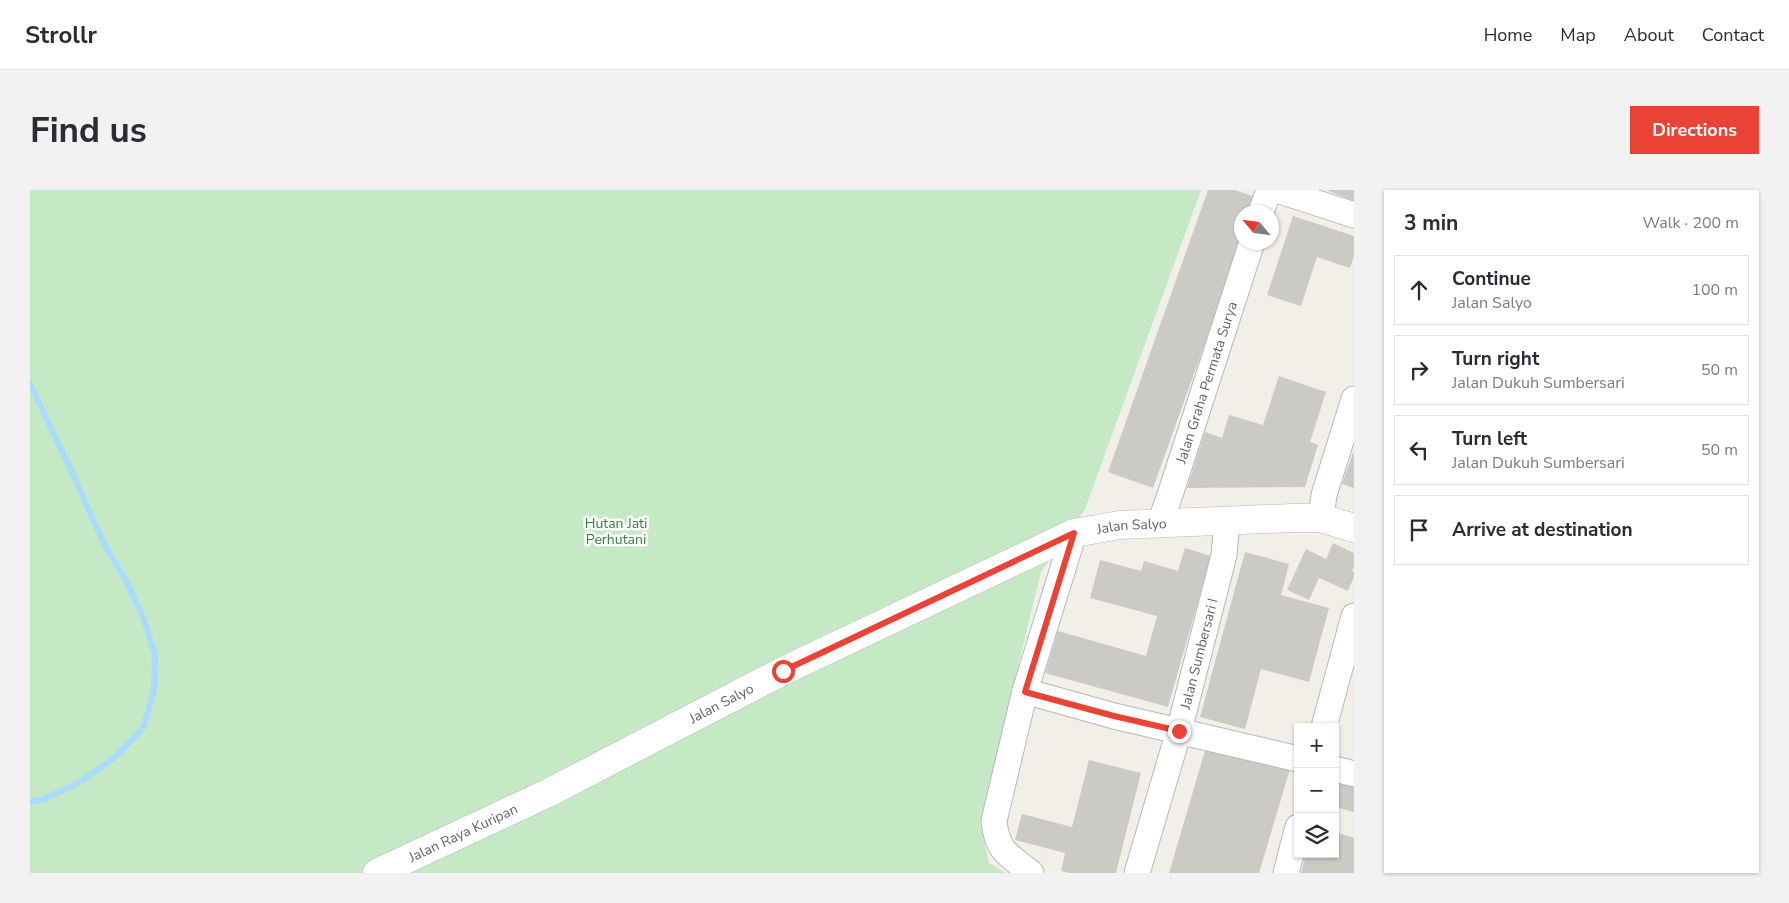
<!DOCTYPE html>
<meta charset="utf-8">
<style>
body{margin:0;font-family:"Nunito Sans",sans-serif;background:#f2f2f3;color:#2b2b33}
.controls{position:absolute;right:15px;bottom:15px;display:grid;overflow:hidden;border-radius:0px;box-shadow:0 1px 4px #0004}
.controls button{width:45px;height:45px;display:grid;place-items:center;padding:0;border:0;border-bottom:1px solid #e1e1e2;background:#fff;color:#2b2b33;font:25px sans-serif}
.compass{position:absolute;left:1204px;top:15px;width:45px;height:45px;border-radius:50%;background:#fff;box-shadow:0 1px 4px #0004;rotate:298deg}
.stop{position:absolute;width:15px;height:15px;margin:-11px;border:4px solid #ea4335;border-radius:50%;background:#fff}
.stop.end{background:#ea4335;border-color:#fff;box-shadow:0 1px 5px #0008}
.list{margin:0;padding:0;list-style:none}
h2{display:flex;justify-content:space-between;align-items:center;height:65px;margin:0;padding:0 20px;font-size:21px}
h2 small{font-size:16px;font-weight:400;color:#7c7c81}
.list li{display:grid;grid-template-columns:32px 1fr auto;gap:15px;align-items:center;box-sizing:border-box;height:70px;margin:0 10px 10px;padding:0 10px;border:1px solid #e1e1e2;border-radius:0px}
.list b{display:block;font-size:19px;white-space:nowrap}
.list p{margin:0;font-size:16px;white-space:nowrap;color:#7c7c81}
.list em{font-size:16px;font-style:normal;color:#7c7c81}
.icon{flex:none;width:28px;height:28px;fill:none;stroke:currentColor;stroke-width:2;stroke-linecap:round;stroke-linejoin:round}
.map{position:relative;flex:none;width:1324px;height:683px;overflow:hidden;border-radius:0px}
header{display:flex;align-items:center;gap:30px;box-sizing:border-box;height:70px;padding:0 25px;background:#fff;border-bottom:1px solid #e1e1e2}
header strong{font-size:24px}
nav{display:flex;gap:28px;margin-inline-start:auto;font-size:18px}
.intro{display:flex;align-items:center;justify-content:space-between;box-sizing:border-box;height:120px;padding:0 30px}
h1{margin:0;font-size:35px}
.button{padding:12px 22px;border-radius:0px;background:#ea4335;color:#fff;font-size:18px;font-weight:700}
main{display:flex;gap:30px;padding:0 30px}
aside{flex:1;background:#fff;border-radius:0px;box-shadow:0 1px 4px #0004}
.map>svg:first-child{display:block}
.green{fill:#c5e8c5}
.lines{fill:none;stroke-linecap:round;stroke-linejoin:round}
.stream{stroke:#aadaff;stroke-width:6}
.building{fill:#cccac5}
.minor-casing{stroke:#b5b8bc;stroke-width:27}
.tertiary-casing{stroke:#b5b8bc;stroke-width:29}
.minor{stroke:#fff;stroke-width:25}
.tertiary{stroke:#fff;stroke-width:28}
.route{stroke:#ea4335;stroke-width:6}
.labels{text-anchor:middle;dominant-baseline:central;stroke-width:5;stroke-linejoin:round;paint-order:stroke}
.street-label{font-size:14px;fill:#5f6368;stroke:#fff}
.park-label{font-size:14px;fill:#348238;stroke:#fff}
</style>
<header>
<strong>Strollr</strong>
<nav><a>Home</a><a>Map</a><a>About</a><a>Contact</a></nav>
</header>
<div class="intro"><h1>Find us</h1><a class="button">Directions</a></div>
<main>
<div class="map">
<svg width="1324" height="683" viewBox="0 0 1324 683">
<rect width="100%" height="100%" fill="#f1efe8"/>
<path class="green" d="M0,0H1171L1055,319L1011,382L950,633L959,673L976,683H0Z"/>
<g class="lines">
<path class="stream" d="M0,194L43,284L58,319L76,357L96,391L113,427L125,464L124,501L113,538L84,568L50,592L14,609L0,612"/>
</g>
<path class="building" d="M1178,0H1205L1227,8L1221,22H1212V50L1123,298L1078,282Z
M1296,0H1324V11Z
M1263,26L1324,46V66L1320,78L1287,67L1271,116L1237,105Z
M1249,186L1296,202L1280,252L1288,255L1275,297L1157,298L1175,242L1192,248L1199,225L1233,235Z
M1324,260V298L1312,294Z
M1303,353L1324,363V377L1322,381L1324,382V387L1318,401L1289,388L1279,410L1257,400L1276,359L1296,369Z
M1155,358L1181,366L1138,517L1015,483L1028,441L1116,466L1127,426L1060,408L1070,370L1111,381L1114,371L1148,381Z
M1215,362L1259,374L1251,405L1299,418L1279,492L1231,479L1215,539L1170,527Z
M1177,554L1260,579L1229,683H1139Z
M1059,570L1111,583L1086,683H1039L1031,681L1035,663L985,650L992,624L1042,637Z
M1305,589L1324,595V622L1305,617Z
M1305,642L1324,648V683H1271L1276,664H1305Z"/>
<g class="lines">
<g class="minor-casing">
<g id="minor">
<path d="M1247,0L1324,25"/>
<path d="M1231,22L1239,0"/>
<path d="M1291,328L1294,305L1324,209"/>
<path id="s1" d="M1130,333L1139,308L1222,52"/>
<path d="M995,501L1084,526L1268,569"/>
<path d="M1294,537L1324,426"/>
<path d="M1305,579L1324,584"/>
<path d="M1001,683C979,665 967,662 964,631L995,501L1044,343"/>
<path id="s2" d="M1107,683L1149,541L1194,365L1197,330"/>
<path d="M1256,683L1268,637"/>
</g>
</g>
<g class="tertiary-casing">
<g id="tertiary">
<path id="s3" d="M347,683L518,603L753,481L1044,343L1090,335L1263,328H1291L1324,338"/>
</g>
</g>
<use href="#minor" class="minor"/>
<use href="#tertiary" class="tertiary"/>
</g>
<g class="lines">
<path class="route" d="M753,481L1044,343L995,502L1084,526L1149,541"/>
</g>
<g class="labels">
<g class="street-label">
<text stroke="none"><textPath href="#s1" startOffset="148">Jalan Graha Permata Surya</textPath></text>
<text stroke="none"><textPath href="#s3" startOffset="834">Jalan Salyo</textPath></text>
<text stroke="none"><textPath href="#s2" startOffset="228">Jalan Sumbersari I</textPath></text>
<text stroke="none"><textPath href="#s3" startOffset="384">Jalan Salyo</textPath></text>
<text stroke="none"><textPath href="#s3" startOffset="95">Jalan Raya Kuripan</textPath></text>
</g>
<g class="park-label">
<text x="586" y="333">Hutan Jati<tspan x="586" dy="16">Perhutani</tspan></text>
</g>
</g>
</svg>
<div class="controls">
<button>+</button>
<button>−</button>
<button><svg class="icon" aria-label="layers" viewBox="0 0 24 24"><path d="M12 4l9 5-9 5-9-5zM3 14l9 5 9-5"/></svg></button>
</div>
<svg class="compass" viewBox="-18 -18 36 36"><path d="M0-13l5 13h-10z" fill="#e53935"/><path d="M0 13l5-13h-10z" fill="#7c7c81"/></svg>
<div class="stop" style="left:753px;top:481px"></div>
<div class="stop end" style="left:1149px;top:541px"></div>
</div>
<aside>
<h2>3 min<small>Walk · 200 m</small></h2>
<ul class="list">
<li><svg class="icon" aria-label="ahead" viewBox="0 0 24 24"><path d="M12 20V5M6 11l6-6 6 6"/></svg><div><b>Continue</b><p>Jalan Salyo</p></div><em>100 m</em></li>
<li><svg class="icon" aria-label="right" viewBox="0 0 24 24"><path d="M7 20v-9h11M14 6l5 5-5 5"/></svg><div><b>Turn right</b><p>Jalan Dukuh Sumbersari</p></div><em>50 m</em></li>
<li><svg class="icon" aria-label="left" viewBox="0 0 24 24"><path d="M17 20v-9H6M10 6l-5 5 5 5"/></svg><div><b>Turn left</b><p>Jalan Dukuh Sumbersari</p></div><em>50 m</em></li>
<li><svg class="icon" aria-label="arrive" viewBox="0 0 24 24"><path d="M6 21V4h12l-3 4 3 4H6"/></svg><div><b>Arrive at destination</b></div></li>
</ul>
</aside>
</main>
